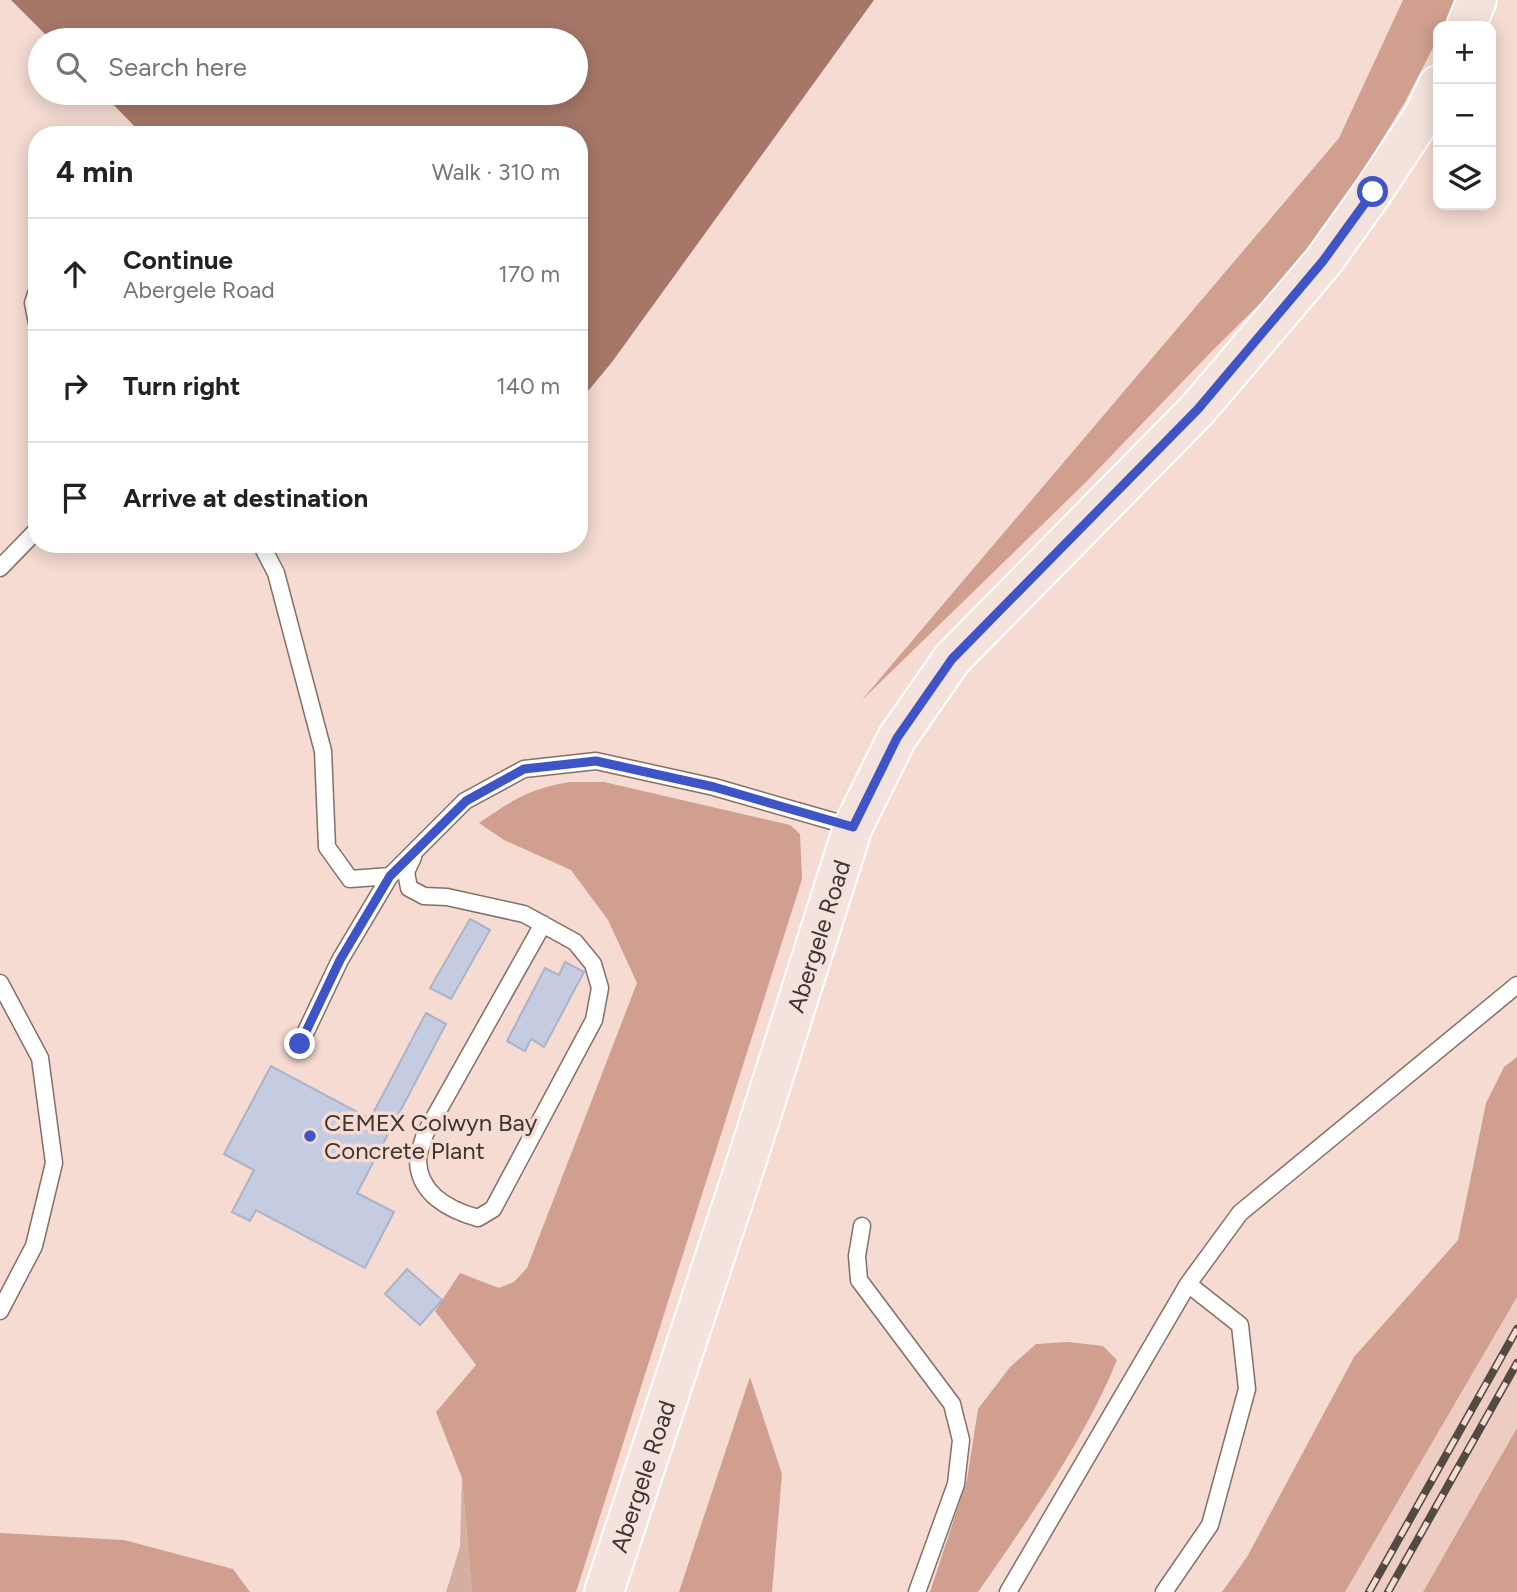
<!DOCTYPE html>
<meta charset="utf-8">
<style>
body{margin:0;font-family:Figtree,sans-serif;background:#f2f2f2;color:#222}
.controls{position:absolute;right:21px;top:21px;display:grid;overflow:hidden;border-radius:14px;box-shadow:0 4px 18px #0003}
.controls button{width:63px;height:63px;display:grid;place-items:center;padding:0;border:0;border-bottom:2px solid #e0e0e0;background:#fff;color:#222;font:35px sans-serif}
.stop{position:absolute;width:21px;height:21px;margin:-16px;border:5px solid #3e54c7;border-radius:50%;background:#fff}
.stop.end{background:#3e54c7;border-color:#fff;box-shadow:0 2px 7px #0008}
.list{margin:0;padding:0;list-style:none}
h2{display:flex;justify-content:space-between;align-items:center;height:91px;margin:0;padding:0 28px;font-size:30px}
h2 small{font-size:23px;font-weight:400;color:#767676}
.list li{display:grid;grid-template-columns:46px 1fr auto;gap:21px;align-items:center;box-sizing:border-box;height:112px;padding:0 28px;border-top:2px solid #e0e0e0}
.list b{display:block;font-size:26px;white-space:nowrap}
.list p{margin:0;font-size:23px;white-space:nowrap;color:#767676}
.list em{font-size:23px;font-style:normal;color:#767676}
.icon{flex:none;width:38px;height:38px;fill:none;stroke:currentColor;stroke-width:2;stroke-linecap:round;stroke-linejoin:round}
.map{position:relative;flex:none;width:1517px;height:1592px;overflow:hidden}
.search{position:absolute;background:#fff;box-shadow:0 4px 18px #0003;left:28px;top:28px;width:560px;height:77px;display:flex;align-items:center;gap:18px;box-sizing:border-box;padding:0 24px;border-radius:38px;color:#767676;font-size:26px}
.panel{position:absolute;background:#fff;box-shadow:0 4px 18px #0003;left:28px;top:126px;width:560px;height:427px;border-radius:28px}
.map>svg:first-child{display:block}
.built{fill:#edccc1}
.green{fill:#d5aea2}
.forest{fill:#d09f8f}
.water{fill:#a67768}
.building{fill:#c5cce2;stroke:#abb3c8;stroke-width:2}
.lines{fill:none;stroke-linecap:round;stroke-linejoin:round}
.service-casing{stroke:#866f67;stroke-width:19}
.primary-casing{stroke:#fff;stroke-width:42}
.service{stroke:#fff;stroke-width:16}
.primary{stroke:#f4e3dd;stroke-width:38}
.rail-casing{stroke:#554944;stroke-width:8}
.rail{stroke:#f5dbd2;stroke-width:5;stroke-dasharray:16;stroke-linecap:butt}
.route{stroke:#3e54c7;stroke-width:9}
.poi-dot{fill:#3e54c7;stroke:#f5dbd2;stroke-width:2.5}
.labels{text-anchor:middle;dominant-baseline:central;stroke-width:7;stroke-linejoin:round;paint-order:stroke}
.street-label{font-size:24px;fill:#3e3430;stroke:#f5dbd2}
.poi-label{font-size:24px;fill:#3e3430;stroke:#f5dbd2;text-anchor:start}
</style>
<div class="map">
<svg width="1517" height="1592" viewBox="0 0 1517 1592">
<rect width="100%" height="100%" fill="#f5dbd2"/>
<path class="built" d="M1517,1297V1428L1423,1592H1345Z"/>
<path class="green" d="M462,1478L472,1592H446L460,1547Z"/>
<path class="forest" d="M1403,0H1454L1445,26H1438V38L1405,102L1358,179L1298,266L1213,350L1085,483L861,701L1339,138Z
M570,782H604L790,825L800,834L802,879L576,1592H472L462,1478L436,1412L476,1365L435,1311L460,1273L499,1288L514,1282L527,1268L637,983L608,920L571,870L504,840L479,823C513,800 528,789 570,782Z
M1517,1057V1297L1345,1592H1222L1247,1557L1354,1357L1458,1240L1486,1103L1504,1067Z
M1068,1342L1103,1346L1117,1360C1083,1443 1029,1518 978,1592H930L967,1480L978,1409L1010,1367L1036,1344Z
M750,1377L782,1474L772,1592H679Z
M1517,1428V1592H1423Z
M0,1533L124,1540L233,1569L250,1592H0Z"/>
<path class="water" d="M11,0H874L612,362L579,402V135H143L102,93H576V40H51Z"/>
<path class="building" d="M470,919L490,930L451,999L430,988Z
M565,962L584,972L544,1047L531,1039L525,1051L507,1041L545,968L559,975Z
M426,1013L446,1024L357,1193L394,1212L365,1268L256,1210L250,1221L232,1212L254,1170L224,1154L271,1066L370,1119Z
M407,1269L442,1300L420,1325L385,1294Z"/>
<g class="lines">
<g class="service-casing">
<path id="service" d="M37,291L33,303L37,323
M261,544L276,573L323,751L327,847L350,879L390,876L465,801L524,769L596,761L714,787L853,827
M0,568L37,530
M413,857L406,872L409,888L424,896L447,897L524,914L575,942L593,964L600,988L594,1020L493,1209L478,1218C449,1210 419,1194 418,1161C418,1152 423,1142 425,1134L543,924
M0,983L40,1058L54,1163L34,1246L0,1311
M300,1044L340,960L390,876
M862,1226L857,1256L859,1280L952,1404L961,1440L956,1484L917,1592
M1008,1592L1188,1284L1240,1213L1517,985
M1164,1592L1210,1525L1247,1389L1240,1325L1188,1284"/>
</g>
<g class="primary-casing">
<g id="primary">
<path d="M1466,26L1477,0"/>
<path id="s1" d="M604,1592L748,1157L853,827L897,738L952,659L1198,409L1323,262L1373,192L1424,115L1438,85"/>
</g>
</g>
<use href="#service" class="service"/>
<use href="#primary" class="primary"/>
<g class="rail-casing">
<path id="rail" d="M1369,1592L1517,1329
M1388,1592L1517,1363"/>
</g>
<use href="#rail" class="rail"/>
</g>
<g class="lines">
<path class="route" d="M300,1044L340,960L390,876L466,801L524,769L596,761L714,787L853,827L897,738L952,659L1198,409L1323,261L1373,192"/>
</g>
<circle class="poi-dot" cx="310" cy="1136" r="7"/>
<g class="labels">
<g class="street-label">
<text stroke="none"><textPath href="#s1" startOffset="690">Abergele Road</textPath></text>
<text stroke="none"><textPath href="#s1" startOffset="122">Abergele Road</textPath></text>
</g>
<g class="poi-label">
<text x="324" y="1122">CEMEX Colwyn Bay<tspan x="324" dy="28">Concrete Plant</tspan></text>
</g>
</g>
</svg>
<div class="controls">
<button>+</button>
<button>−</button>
<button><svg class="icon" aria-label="layers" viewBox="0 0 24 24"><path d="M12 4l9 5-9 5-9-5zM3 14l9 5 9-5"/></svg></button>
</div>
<div class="stop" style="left:1373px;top:192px"></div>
<div class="stop end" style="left:300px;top:1044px"></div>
<div class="search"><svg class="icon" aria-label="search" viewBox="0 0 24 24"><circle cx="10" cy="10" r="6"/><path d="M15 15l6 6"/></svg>Search here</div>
<section class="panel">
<h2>4 min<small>Walk · 310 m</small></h2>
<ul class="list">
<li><svg class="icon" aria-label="ahead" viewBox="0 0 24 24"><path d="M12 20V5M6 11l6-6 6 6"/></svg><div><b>Continue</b><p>Abergele Road</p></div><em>170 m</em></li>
<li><svg class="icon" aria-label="right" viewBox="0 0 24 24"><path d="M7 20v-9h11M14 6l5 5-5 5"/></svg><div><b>Turn right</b></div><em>140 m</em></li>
<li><svg class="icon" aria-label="arrive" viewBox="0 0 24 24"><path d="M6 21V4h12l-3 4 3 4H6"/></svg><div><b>Arrive at destination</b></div></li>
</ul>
</section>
</div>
